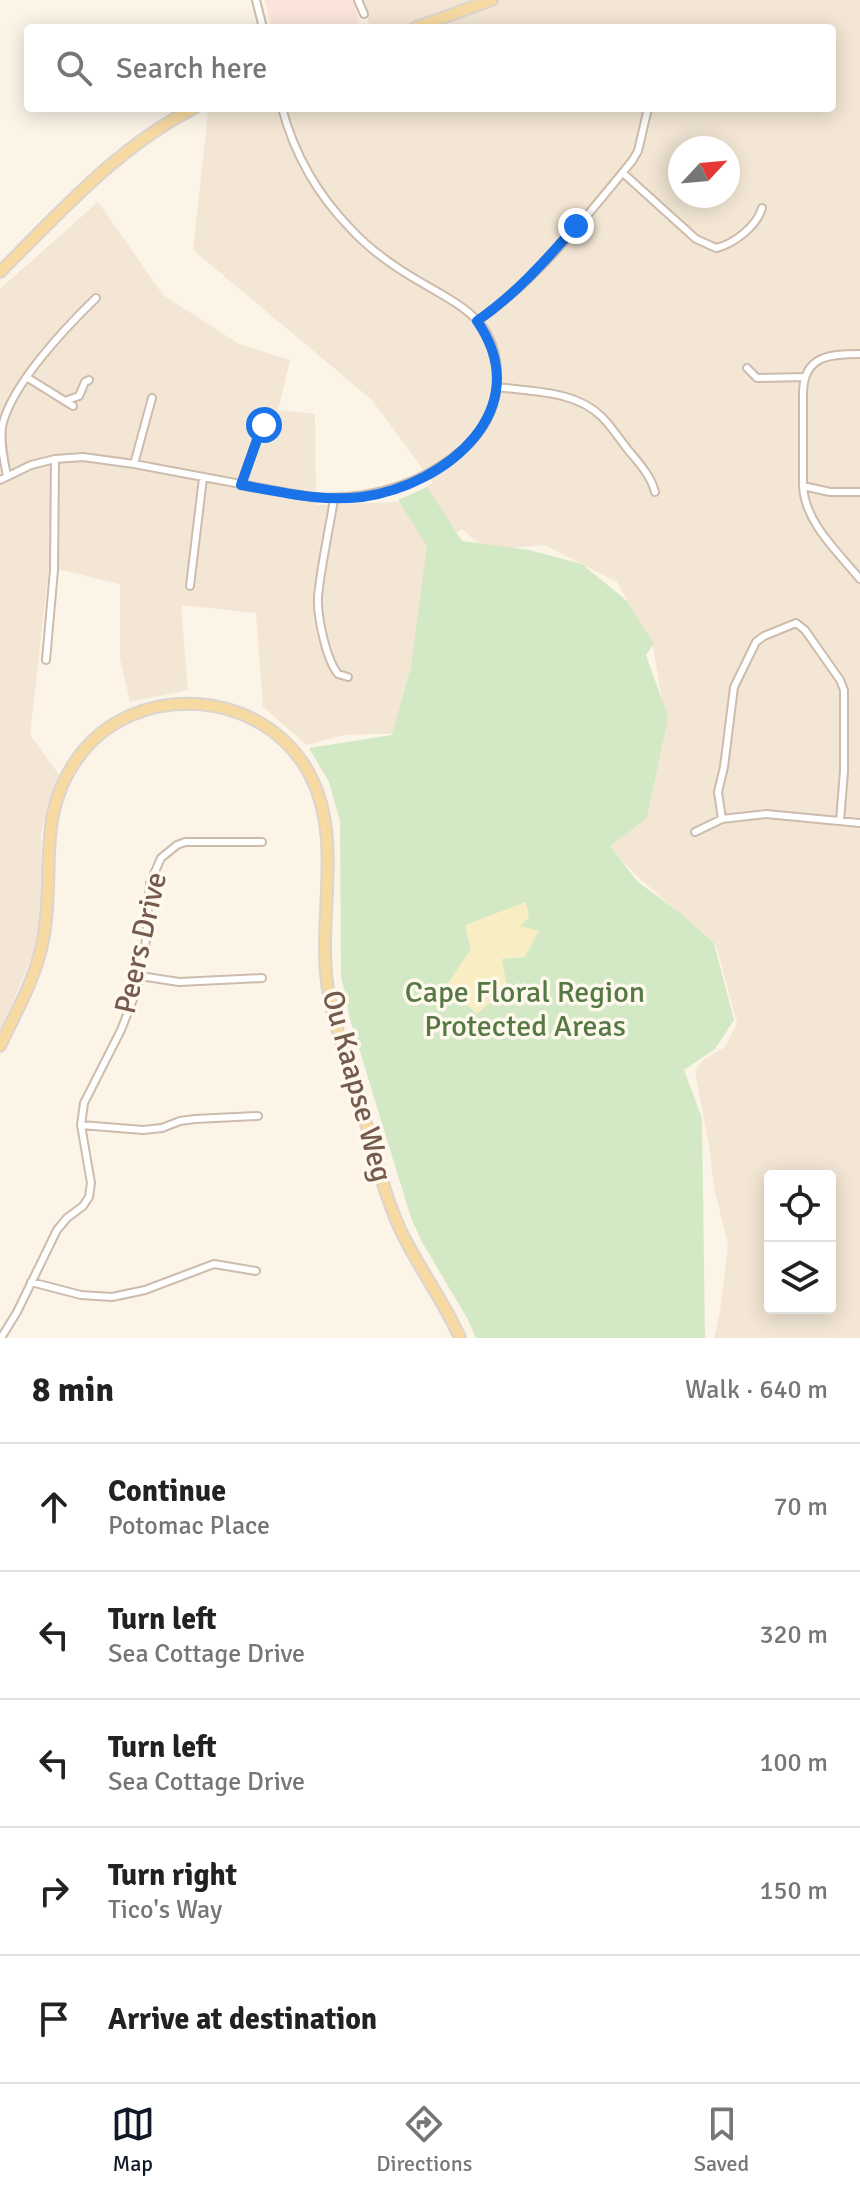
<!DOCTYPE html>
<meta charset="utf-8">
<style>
body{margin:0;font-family:Signika,sans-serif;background:#f2f2f2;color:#222}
.controls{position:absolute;right:24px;bottom:24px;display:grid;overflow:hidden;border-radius:8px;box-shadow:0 4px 20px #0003}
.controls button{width:72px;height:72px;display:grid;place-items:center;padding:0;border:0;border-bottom:2px solid #e0e0e0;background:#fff;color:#222;font:40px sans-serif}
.compass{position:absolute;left:668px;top:136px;width:72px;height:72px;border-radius:50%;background:#fff;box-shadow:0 4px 20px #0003;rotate:64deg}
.stop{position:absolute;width:24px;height:24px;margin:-18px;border:6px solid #1a73e8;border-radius:50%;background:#fff}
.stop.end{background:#1a73e8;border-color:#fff;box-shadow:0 2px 8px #0008}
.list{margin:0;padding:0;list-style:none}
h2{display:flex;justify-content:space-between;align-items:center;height:104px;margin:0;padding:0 32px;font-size:34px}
h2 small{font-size:26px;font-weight:400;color:#767676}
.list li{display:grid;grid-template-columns:52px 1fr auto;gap:24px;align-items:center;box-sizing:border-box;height:128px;padding:0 32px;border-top:2px solid #e0e0e0}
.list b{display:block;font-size:30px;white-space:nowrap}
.list p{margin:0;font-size:26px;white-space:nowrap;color:#767676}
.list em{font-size:26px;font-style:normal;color:#767676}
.icon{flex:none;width:44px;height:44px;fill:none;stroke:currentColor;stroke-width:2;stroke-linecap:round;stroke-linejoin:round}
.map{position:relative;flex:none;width:860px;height:1338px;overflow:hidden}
.search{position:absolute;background:#fff;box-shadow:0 4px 20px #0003;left:24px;right:24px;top:24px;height:88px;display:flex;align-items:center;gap:20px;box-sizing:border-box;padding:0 28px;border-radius:8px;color:#767676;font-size:30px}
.sheet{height:744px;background:#fff}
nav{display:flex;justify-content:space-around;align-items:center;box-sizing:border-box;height:112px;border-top:2px solid #e0e0e0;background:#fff;font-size:22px;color:#767676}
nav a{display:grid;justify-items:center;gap:4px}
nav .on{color:#111827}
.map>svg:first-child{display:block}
.residential{fill:#f3e6d5;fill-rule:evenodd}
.commercial{fill:#fbe5db}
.green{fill:#d3e9c5}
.sand{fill:#f9eec3}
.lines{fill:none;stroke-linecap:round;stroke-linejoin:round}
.street-casing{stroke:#cdbcad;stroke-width:10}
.primary-casing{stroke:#dbd4d0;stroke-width:14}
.street{stroke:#fff;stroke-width:6}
.primary{stroke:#f7d9a2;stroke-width:10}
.route{stroke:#1a73e8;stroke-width:10}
.labels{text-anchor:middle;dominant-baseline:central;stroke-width:7;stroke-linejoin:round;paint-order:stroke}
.street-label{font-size:30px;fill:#745b4c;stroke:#fef8ed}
.park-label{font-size:30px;fill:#547944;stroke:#fef8ed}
</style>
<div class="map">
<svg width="860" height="1338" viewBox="0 0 860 1338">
<rect width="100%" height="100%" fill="#fcf4e7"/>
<path class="residential" d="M363,0H860V1338H714L720,1312L728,1245L714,1187L710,1152L695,1071L703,1060L725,1047L737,1023L716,945L639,878L609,847L648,816L665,720L653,646L617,582L545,545L486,550L462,529L430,551L407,733L344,735L307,745L263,707L256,613L181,605L188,690L130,702L120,659V584L49,567L30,735L60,776L41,832L43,907L33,954L0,1032V289L98,202L163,295L239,344L290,360L278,410L315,414L316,505L403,502L433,483L372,400L193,250L208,112L219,108H832V28H370ZM680,148H728V196H680ZM770,1176H830V1308H770Z"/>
<path class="commercial" d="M265,0H354L360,28H272Z"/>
<path class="green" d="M427,487L462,541L529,550L582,564L627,601L654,644L646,655L668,717L647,818L610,846L638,882L679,912L714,943L734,1020L715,1049L684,1070L702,1118L705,1338H476L467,1318L422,1242L411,1218L350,1019L341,976L340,821L329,782L309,748L392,735L411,667L427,546L398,500Z"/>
<path class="sand" d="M526,902L529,917L520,926L539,931L525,957L502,959L507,988L477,1014L446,986L471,949L465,925Z"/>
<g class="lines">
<g class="street-casing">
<path id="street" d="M256,0L263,28
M358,0L364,14
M623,173L696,239L716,248C734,244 757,226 762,208
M477,321C536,281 587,216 632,161L638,151L648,108
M860,354C831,354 804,355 803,392V486C805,523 838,552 860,579
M747,368L757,378L804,377
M28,378L73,406
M497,387C532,392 575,390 602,417C612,427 620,440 629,451C639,463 651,476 655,492
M65,401L79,396L85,382L89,380
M134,464L152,398
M7,476C4,460 0,443 2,427C10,386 66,327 96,298
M0,480L31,465L55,459L83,457L134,464L310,497C368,501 418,487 462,450C483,433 496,409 497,382C500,321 461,306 417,280C393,266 369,249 350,228C317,194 294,153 282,108
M241,485L258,437L268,421
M803,486L830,492H860
M334,499C329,531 321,565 318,597C317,616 326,659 338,674L348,677
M190,586L203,478
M46,660L54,570L55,459
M722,819L718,792L724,767L734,687L756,642L764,636L796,623L805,630L840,680L844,690V771L840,821
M695,832L722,819L766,814L860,823
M140,976L179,982L262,978
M81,1125L143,1130L162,1128L180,1121L195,1119L258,1116
M31,1282L81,1295L112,1297L145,1290L214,1264L256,1271
M1,1338L17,1312L57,1230L67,1218L83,1206L89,1197L91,1183L81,1125L84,1103L121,1030L137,989L145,952L150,883L161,858L177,845L185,842H262"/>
</g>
<g class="primary-casing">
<path id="primary" d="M414,28L492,0
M0,272C62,211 116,148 194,108
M0,1046C16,1012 36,978 43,940C56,875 35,818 77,759C133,679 264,687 310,775C345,842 315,923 329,995C336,1033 350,1069 361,1106C373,1146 382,1188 399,1227C417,1266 443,1299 460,1338"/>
</g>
<use href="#street" class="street"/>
<use href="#primary" class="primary"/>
</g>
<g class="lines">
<path class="route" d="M264,425L258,437L241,485C281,492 321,502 362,497C447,485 538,409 477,321C516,294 545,261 576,226"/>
</g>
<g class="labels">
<g class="street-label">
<text transform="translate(141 943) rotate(-77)">Peers Drive</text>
<text transform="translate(357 1086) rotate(75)">Ou Kaapse Weg</text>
</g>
<g class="park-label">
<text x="525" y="992">Cape Floral Region<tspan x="525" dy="34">Protected Areas</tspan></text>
</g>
</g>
</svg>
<div class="controls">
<button><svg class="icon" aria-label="locate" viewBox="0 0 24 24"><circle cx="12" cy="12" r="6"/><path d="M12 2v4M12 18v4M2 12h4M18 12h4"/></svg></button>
<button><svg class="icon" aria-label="layers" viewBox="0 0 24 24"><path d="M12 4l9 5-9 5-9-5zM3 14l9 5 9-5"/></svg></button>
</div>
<svg class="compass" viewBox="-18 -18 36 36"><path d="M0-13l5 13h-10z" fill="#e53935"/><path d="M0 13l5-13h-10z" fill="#767676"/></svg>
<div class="stop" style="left:264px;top:425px"></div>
<div class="stop end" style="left:576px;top:226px"></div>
<div class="search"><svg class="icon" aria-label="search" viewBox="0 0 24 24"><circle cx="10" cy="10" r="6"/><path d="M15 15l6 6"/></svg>Search here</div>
</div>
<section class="sheet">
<h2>8 min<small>Walk · 640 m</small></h2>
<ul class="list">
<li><svg class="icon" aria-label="ahead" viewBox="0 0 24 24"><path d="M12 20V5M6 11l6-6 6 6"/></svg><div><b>Continue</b><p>Potomac Place</p></div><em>70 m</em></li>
<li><svg class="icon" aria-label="left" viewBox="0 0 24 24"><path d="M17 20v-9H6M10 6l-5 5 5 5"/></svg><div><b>Turn left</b><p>Sea Cottage Drive</p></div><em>320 m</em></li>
<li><svg class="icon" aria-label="left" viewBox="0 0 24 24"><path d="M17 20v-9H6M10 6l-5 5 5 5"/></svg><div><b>Turn left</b><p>Sea Cottage Drive</p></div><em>100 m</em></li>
<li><svg class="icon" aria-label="right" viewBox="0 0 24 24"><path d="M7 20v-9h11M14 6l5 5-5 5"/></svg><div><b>Turn right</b><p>Tico's Way</p></div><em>150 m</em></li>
<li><svg class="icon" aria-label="arrive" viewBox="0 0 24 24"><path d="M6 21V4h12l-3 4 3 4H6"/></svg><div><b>Arrive at destination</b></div></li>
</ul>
</section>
<nav>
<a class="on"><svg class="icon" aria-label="map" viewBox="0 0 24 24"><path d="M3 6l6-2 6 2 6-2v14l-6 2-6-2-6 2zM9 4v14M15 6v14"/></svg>Map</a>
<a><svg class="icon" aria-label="directions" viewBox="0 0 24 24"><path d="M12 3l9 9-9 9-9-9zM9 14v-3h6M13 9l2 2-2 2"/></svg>Directions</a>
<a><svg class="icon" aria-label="saved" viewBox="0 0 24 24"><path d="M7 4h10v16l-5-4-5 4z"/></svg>Saved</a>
</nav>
